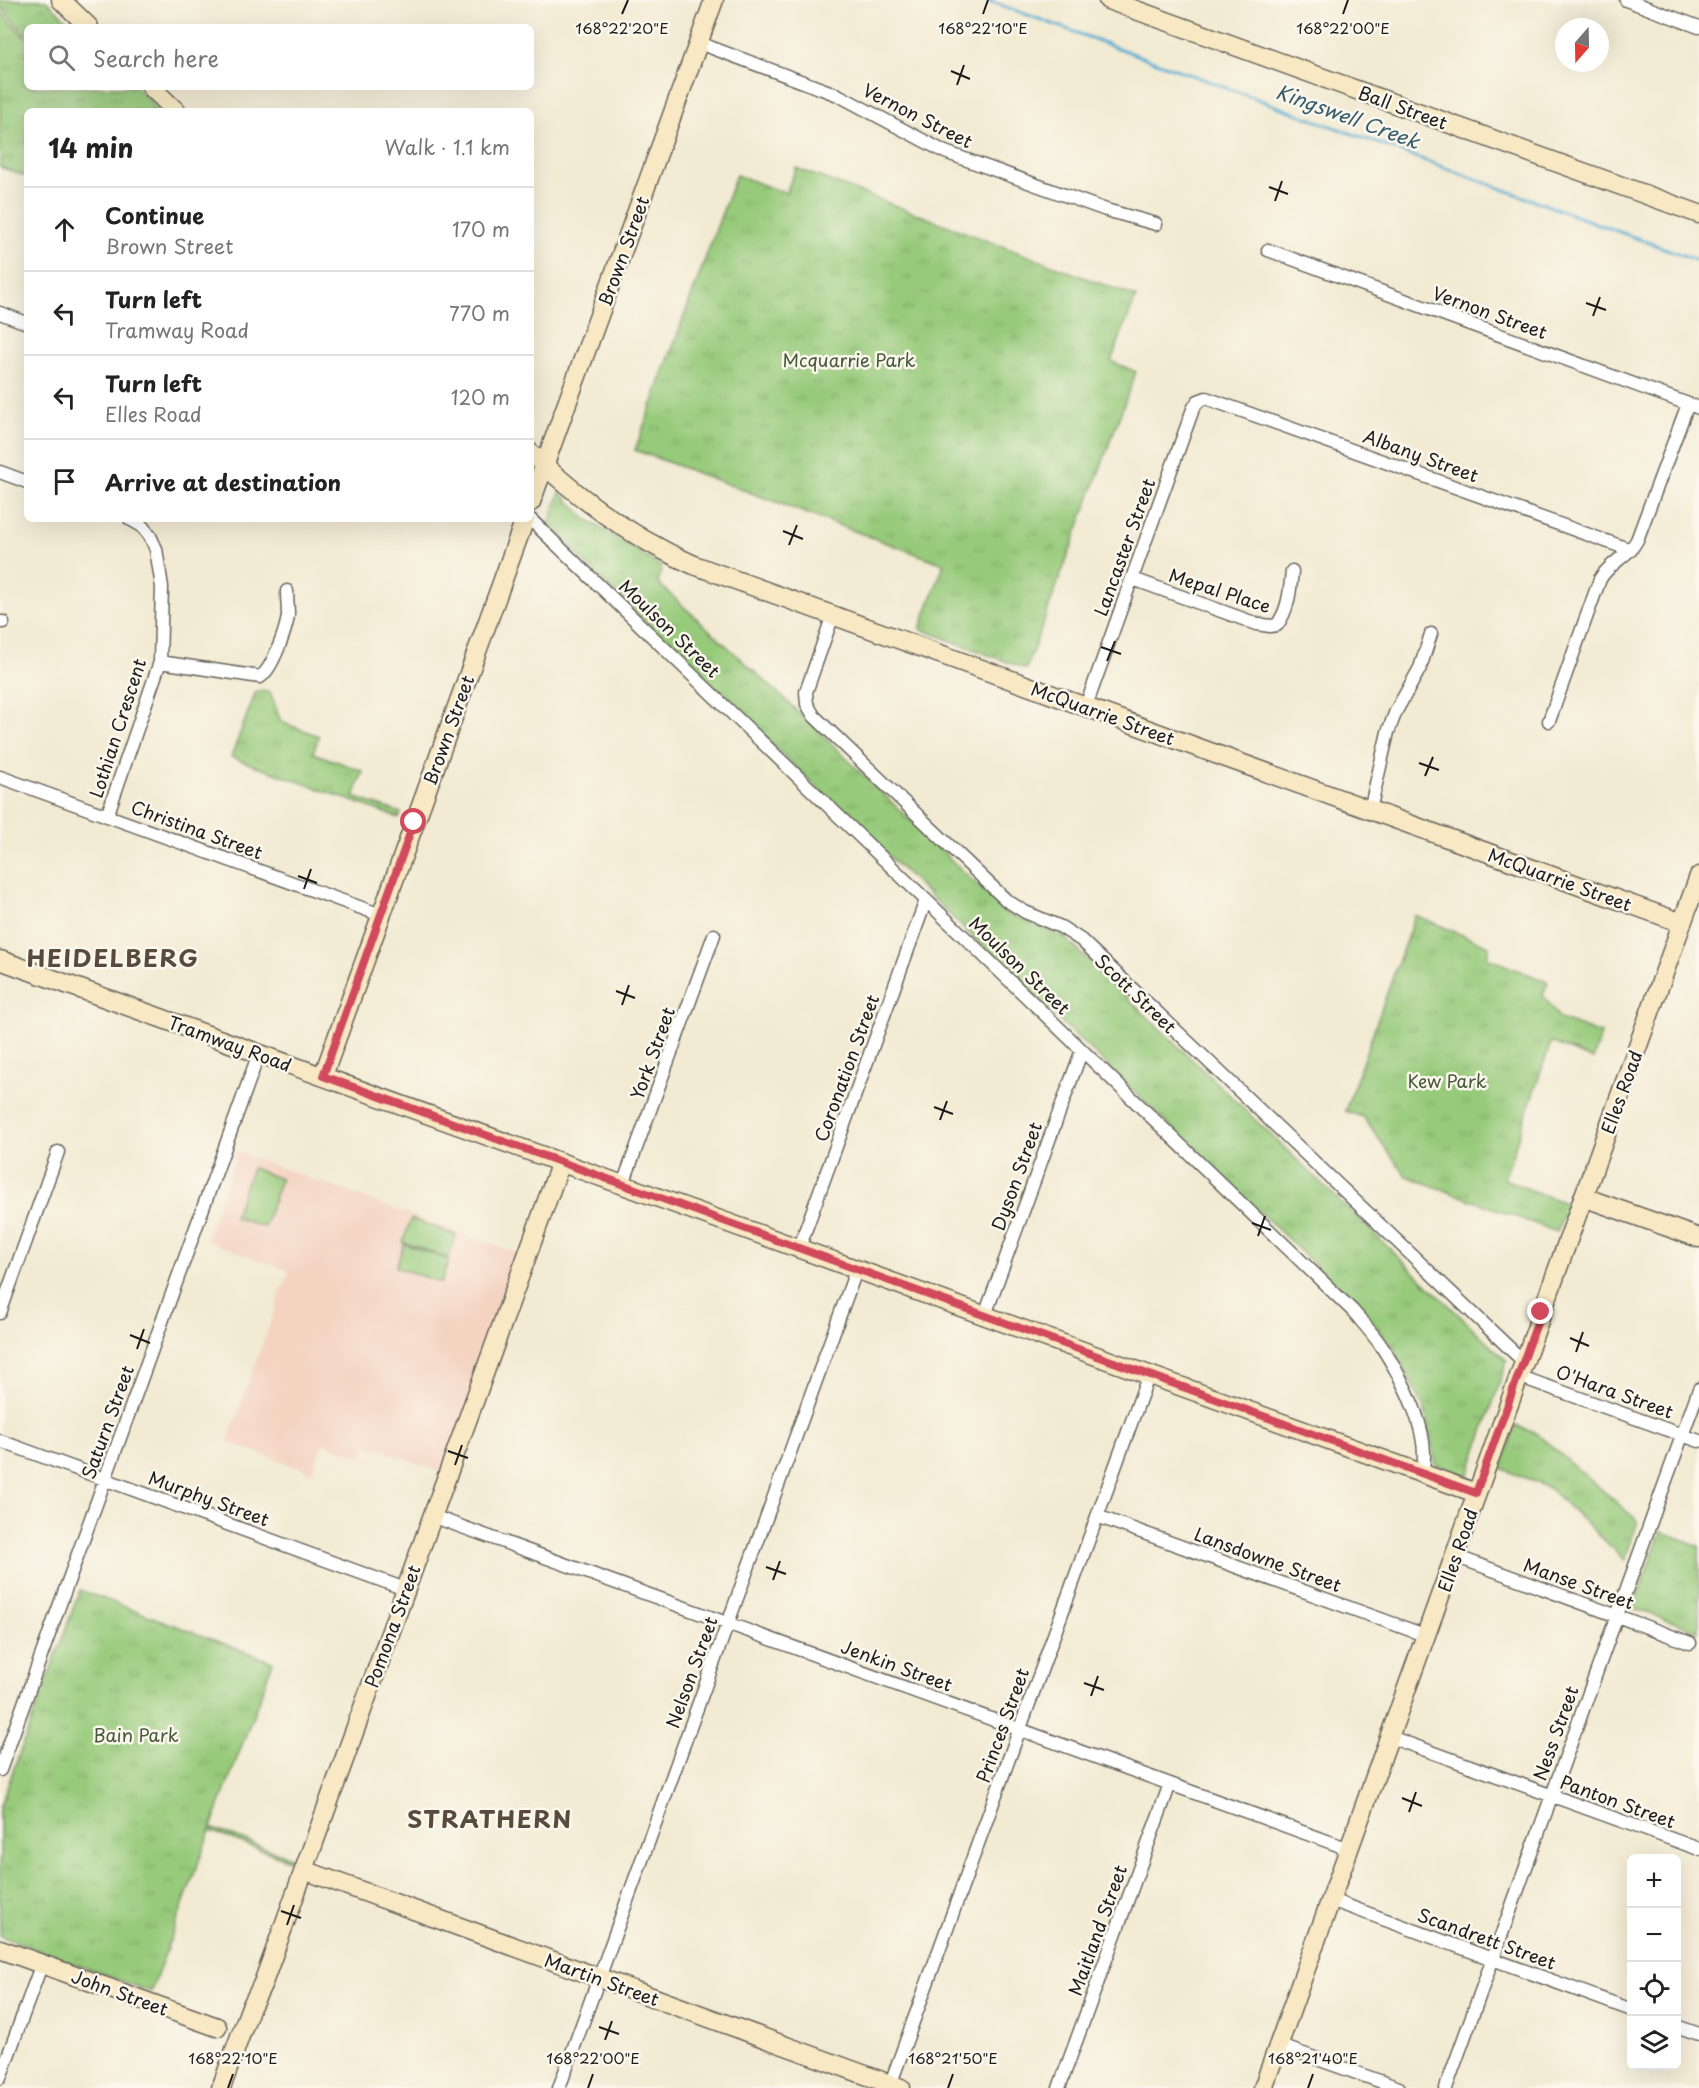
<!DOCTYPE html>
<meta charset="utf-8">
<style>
body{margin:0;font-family:"Playpen Sans",sans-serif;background:#f2f2f2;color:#222}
.controls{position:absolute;right:18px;bottom:18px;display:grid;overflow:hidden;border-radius:9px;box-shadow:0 6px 24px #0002}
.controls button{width:54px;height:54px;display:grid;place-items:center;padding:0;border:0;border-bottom:2px solid #e0e0e0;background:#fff;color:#222;font:30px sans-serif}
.compass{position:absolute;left:1555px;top:18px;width:54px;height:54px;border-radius:50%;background:#fff;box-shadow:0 6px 24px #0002;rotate:200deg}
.stop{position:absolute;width:18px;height:18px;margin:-14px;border:4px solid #d1495b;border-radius:50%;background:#fff}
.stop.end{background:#d1495b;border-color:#fff;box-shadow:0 2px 6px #0008}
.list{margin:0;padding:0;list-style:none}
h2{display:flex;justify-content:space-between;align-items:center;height:78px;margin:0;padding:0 24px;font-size:26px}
h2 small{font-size:20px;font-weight:400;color:#767676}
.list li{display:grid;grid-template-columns:39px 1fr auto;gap:18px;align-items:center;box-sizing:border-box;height:84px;padding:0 24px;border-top:2px solid #e0e0e0}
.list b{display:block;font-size:22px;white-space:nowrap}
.list p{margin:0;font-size:20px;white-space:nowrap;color:#767676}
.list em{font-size:20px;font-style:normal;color:#767676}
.icon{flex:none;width:33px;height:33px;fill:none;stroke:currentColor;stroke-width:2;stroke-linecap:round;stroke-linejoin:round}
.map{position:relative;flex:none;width:1699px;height:2088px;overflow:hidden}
.search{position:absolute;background:#fff;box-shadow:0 6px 24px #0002;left:24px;top:24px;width:510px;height:66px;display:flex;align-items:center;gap:15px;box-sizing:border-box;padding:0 21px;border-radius:9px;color:#767676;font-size:22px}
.panel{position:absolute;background:#fff;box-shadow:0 6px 24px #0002;left:24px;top:108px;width:510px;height:414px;border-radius:9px}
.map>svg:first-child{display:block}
.built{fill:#f4d3c1}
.green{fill:#97ca7a;stroke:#5a734b;stroke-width:1.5}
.park{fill:url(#park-tufts);stroke:#5a734b;stroke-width:1.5}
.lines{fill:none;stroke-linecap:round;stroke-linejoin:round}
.stream{stroke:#54abd1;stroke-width:3}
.street-casing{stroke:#67645c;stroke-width:15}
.secondary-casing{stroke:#67645c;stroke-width:21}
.street{stroke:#fff;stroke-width:12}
.secondary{stroke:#f8e8c3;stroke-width:18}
.route{stroke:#d1495b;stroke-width:8}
.ticks{fill:none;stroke:#1c1c1c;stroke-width:2}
.labels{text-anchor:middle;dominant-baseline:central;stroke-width:5;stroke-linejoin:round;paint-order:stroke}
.street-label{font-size:18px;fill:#1c1c1c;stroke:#fbf7ec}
.park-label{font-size:18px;fill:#47593d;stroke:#fbf7ec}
.water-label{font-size:20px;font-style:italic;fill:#355c6d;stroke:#fbf7ec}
.district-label{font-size:24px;font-weight:bold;letter-spacing:1.5px;fill:#584a3d;stroke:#fbf7ec}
.ticks-label{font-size:15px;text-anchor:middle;fill:#1c1c1c;stroke:#fbf7ec;stroke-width:5;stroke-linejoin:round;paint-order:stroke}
</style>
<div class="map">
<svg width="1699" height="2088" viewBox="0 0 1699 2088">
<defs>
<pattern id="park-tufts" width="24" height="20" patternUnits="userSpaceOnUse" patternTransform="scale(1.5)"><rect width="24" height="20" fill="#97ca7a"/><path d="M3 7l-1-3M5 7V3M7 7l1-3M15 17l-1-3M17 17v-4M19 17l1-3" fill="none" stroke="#82ad69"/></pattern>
</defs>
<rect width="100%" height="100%" fill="#fbf7ec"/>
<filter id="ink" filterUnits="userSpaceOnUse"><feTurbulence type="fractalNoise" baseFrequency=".0167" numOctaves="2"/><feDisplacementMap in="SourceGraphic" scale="12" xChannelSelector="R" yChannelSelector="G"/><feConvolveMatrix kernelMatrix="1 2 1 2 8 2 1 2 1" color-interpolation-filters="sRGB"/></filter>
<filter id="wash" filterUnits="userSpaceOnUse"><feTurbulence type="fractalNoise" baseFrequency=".008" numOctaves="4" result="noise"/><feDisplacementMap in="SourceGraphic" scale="24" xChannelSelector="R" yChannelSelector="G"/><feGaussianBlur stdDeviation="1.35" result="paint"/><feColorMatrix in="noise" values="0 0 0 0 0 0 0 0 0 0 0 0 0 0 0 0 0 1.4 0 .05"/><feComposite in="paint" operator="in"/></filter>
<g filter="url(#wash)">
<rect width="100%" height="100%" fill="#f2ead2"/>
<path class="built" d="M237,1152L522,1255L443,1473L367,1445L362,1457L323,1443L312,1472L227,1442L289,1271L205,1240Z"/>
<path class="green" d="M252,1168L281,1179L264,1227L234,1217Z
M411,1219L456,1235L448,1258L403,1242Z
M404,1244L449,1260L441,1283L396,1267Z"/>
<path class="park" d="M0,0H46L74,27H27V36L0,7Z
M0,12L27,39V87H136L160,111H100L95,106L93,111H27V177L0,167Z
M796,168L1136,297L1111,361L1136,372L1026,669L920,629L944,564L635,450L736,175L786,193Z
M560,492L588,520L662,567L658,583L789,703L1006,913L1063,936L1507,1361L1468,1476L1436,1465L1425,1410L1394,1349L1363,1311L605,584L549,524Z
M256,691L270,692L281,722L319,736L313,753L363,771L354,797L401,813L399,818L231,757Z
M1415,915L1489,946L1487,958L1548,982L1543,995L1560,1019L1601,1034L1593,1060L1551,1042L1504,1179L1567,1204L1557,1232L1406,1176L1363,1117L1345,1111Z
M1516,1425L1538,1435L1638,1521L1625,1560L1549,1488L1501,1468Z
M1661,1531L1699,1546V1631L1633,1608Z
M80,1590L273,1662L211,1828L290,1857L289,1860L210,1831L151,1992L0,1936V1806Z"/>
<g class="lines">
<path class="stream" d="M987,0L1699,261"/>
</g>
</g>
<g filter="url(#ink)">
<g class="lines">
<g class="street-casing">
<path id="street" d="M1626,0L1699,27
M699,43L838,95L945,152L1106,210L1156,224
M1268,250L1699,408
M0,313L27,323
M0,472L27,482
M530,519L1353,1311C1363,1323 1374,1335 1382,1347C1403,1380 1432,1434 1422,1473
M1133,579L1257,624L1270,626L1277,625C1289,609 1290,590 1292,571
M833,615L806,692L807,704L814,716L1006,900L1025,912L1061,927L1081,940L1523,1361
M0,622H3
M160,662L260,677C272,670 286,630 288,616C288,608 287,599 287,591
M1086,706L1193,409L1198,401L1206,398L1631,550
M1549,721L1600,579C1609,563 1629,556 1637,540L1688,404
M0,777L381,915
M1370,810L1388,732L1396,711L1420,668L1431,634
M107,816L160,662L162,587L156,549L150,536L142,526L130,519
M623,1184L714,935
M799,1248L926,900
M0,1313L58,1152
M985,1315L1082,1050
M1518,1376L1699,1441
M0,1441L405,1589
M432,1516L1349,1849
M1097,1516L1427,1636
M1455,1556L1690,1643
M1390,1737L1699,1849
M0,1770L259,1053
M1331,1900L1632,2010
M1676,2026L1699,2034
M1278,2045L1399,2088
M0,2078L42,1963
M559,2088L857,1268
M889,2088L1149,1374
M1059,2088L1170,1784
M1446,2088L1699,1389"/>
</g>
<g class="secondary-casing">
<path id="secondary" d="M61,0L89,27
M1108,0L1699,214
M151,87L176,111
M531,453C578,498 634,539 694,565L1682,923
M531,502L714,0
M0,960L1476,1493
M323,1076L525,519
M1583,1197L1699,1238
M304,1870L901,2088
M0,1949L217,2027
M221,2088L250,2009L263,1983L561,1162
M1263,2088L1699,876"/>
</g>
<use href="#street" class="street"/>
<use href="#secondary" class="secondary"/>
</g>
</g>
<g class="lines" filter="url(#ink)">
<path class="route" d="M414,822L323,1076L1476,1493L1541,1312"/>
</g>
<path class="ticks" d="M622,14L628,0M983,14L988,0M1343,14L1348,0M951,71L970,79M957,85L964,65M1269,187L1288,194M1275,201L1282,181M1586,303L1606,310M1593,316L1600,297M783,531L803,539M789,545L797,525M1101,647L1121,654M1107,661L1115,641M1419,763L1439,770M1425,776L1433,757M298,876L317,883M304,889L311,869M616,991L635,998M622,1005L629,985M934,1107L953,1114M940,1120L947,1101M1252,1223L1271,1230M1258,1236L1265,1216M130,1335L150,1343M1570,1338L1589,1346M137,1349L144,1329M1576,1352L1583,1332M448,1451L468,1458M455,1465L462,1445M766,1567L786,1574M773,1580L780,1561M1084,1683L1104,1690M1091,1696L1098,1676M1402,1798L1422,1806M1409,1812L1416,1792M281,1911L301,1918M287,1925L294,1905M599,2027L619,2034M605,2040L612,2021M228,2088L233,2074M588,2088L593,2074M948,2088L953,2074M1308,2088L1313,2074"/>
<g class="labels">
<g class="street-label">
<text transform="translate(1403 107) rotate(20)">Ball Street</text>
<text transform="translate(918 115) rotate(27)">Vernon Street</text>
<text transform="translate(623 251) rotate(-70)">Brown Street</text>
<text transform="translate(1490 312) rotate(20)">Vernon Street</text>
<text transform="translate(1421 455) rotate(20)">Albany Street</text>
<text transform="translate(1124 547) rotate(-70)">Lancaster Street</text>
<text transform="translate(1220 590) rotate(18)">Mepal Place</text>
<text transform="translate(670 628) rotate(44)">Moulson Street</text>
<text transform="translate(1103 713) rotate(20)">McQuarrie Street</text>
<text transform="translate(117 728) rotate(-72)">Lothian Crescent</text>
<text transform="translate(448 730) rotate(-70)">Brown Street</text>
<text transform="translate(197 829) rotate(20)">Christina Street</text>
<text transform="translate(1560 879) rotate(20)">McQuarrie Street</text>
<text transform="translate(1020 965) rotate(44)">Moulson Street</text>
<text transform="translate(1136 993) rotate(44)">Scott Street</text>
<text transform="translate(230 1043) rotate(20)">Tramway Road</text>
<text transform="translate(652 1053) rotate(-70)">York Street</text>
<text transform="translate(846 1068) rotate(-70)">Coronation Street</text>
<text transform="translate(1621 1092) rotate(-70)">Elles Road</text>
<text transform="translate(1016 1176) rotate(-70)">Dyson Street</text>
<text transform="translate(1615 1391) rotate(20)">O'Hara Street</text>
<text transform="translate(107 1422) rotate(-70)">Saturn Street</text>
<text transform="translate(209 1498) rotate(20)">Murphy Street</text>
<text transform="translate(1457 1550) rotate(-71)">Elles Road</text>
<text transform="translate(1268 1559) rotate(20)">Lansdowne Street</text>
<text transform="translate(1579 1583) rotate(20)">Manse Street</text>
<text transform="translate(392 1626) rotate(-70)">Pomona Street</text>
<text transform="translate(897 1665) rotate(20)">Jenkin Street</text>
<text transform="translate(691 1672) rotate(-70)">Nelson Street</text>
<text transform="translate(1002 1725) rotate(-70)">Princes Street</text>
<text transform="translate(1555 1733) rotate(-70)">Ness Street</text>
<text transform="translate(1618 1801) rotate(20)">Panton Street</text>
<text transform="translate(1097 1930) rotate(-70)">Maitland Street</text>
<text transform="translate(1487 1938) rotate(20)">Scandrett Street</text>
<text transform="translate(602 1979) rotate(20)">Martin Street</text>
<text transform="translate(120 1992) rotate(20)">John Street</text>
</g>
<g class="park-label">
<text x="849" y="359">Mcquarrie Park</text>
<text x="1447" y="1080">Kew Park</text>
<text x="136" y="1734">Bain Park</text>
</g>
<g class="water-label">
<text transform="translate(1348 116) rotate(20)">Kingswell Creek</text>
</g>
<g class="district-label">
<text x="113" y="957">HEIDELBERG</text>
<text x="490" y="1818">STRATHERN</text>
</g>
</g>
<g class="ticks-label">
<text x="622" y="34">168°22'20"E</text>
<text x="983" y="34">168°22'10"E</text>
<text x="1343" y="34">168°22'00"E</text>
<text x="233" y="2064">168°22'10"E</text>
<text x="593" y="2064">168°22'00"E</text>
<text x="953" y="2064">168°21'50"E</text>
<text x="1313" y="2064">168°21'40"E</text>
</g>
</svg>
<div class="controls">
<button>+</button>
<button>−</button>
<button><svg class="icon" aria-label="locate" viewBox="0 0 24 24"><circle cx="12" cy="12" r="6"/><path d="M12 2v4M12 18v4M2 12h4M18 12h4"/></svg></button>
<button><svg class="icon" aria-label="layers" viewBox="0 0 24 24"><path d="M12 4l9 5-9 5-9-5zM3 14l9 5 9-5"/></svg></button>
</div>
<svg class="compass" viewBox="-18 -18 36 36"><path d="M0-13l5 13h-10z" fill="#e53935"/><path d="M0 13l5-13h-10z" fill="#767676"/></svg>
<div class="stop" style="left:414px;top:822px"></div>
<div class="stop end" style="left:1541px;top:1312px"></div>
<div class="search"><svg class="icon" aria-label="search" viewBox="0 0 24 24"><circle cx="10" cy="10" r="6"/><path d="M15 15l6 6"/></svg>Search here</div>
<section class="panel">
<h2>14 min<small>Walk · 1.1 km</small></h2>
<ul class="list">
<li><svg class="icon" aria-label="ahead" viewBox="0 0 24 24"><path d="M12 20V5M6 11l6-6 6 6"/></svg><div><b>Continue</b><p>Brown Street</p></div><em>170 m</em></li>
<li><svg class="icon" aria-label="left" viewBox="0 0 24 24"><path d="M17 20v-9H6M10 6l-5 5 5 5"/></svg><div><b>Turn left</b><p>Tramway Road</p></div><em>770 m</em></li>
<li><svg class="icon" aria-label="left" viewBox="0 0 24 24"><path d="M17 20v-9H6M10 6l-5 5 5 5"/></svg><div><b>Turn left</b><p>Elles Road</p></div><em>120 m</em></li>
<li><svg class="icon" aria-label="arrive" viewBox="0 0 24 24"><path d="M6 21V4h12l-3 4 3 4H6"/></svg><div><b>Arrive at destination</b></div></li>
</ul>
</section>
</div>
